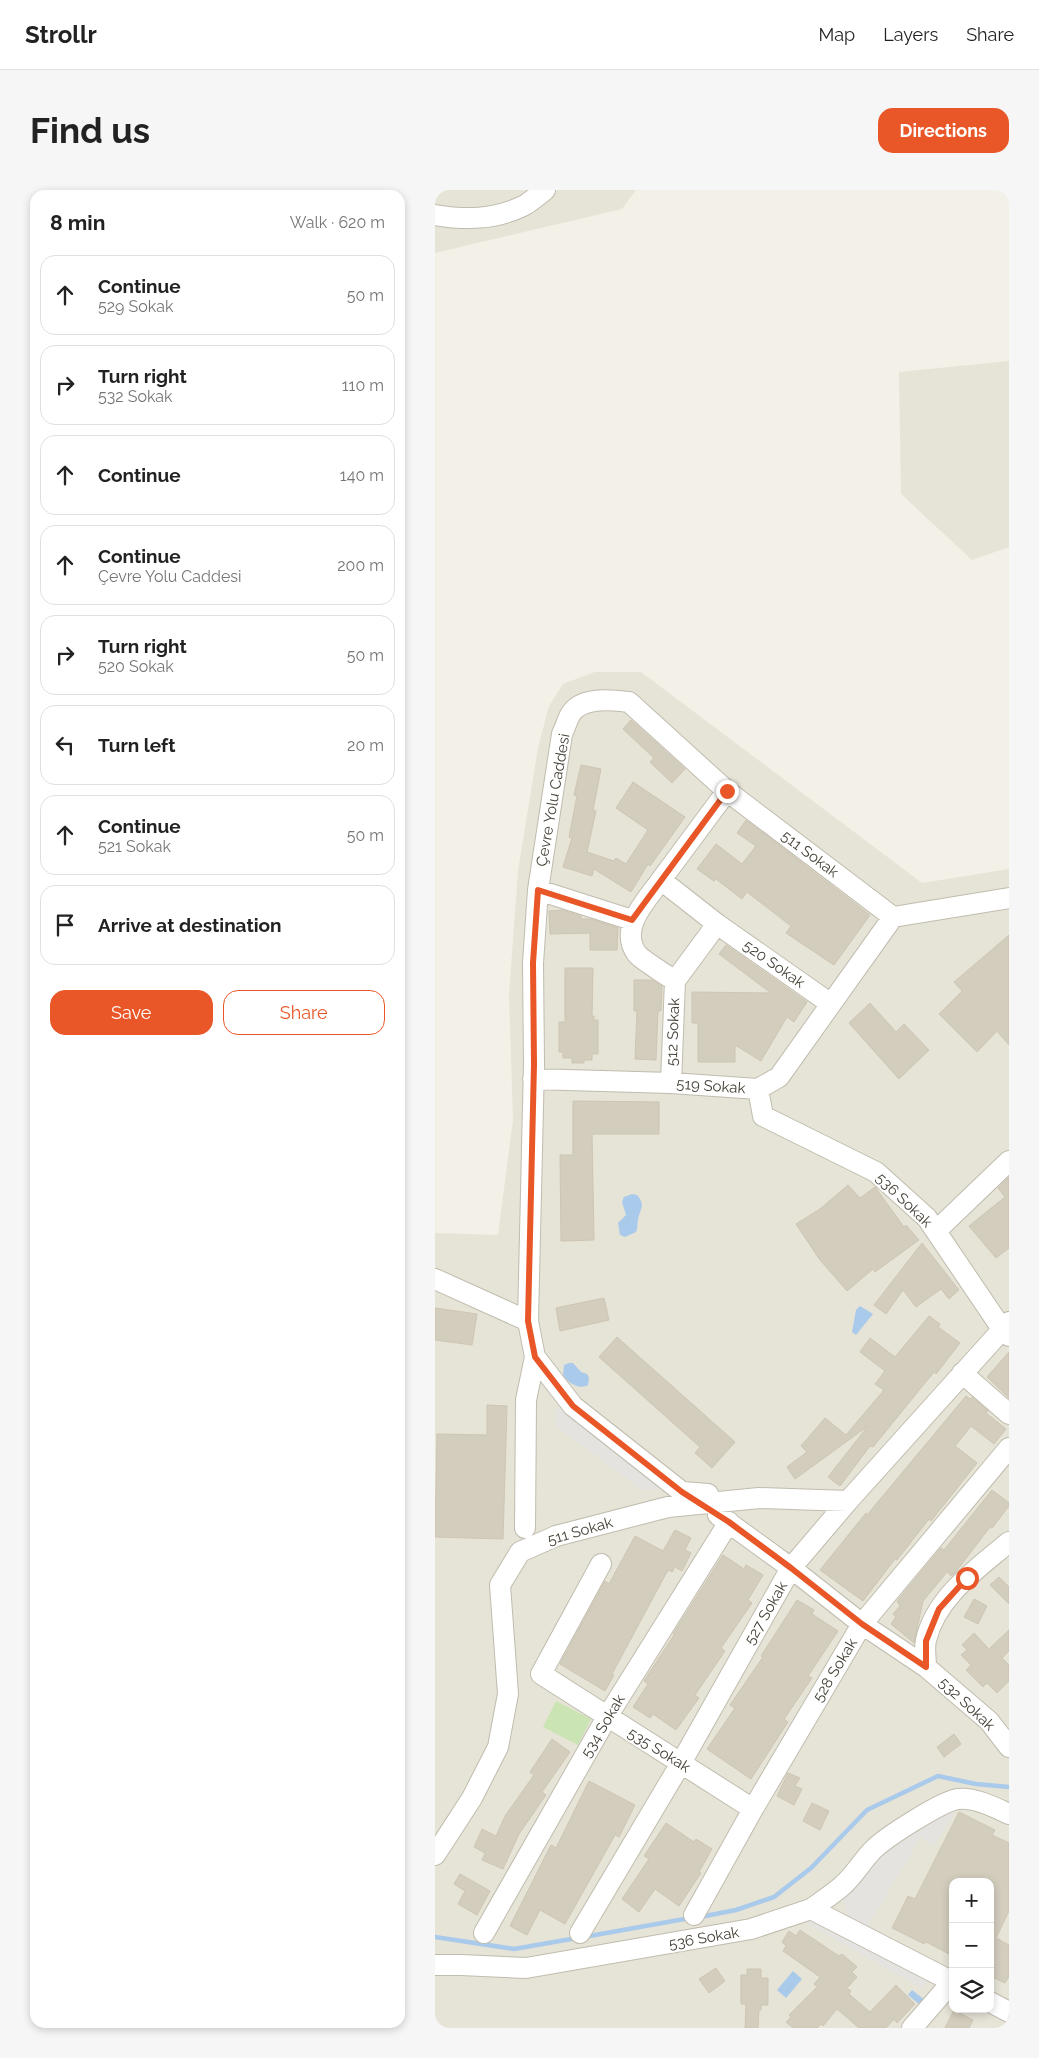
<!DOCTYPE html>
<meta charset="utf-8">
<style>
body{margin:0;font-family:Raleway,sans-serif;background:#f6f6f6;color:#222}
.controls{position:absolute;right:15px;bottom:15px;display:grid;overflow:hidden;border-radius:10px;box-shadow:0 2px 8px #0003}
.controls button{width:45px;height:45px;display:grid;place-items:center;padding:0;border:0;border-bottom:1px solid #e0e0e0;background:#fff;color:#222;font:25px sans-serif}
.stop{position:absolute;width:15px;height:15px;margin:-11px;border:4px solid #e95728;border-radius:50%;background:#fff}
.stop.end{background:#e95728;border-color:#fff;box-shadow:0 1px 5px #0008}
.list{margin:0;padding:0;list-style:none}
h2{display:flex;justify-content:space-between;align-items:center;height:65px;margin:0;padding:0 20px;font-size:21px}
h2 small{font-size:16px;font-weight:400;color:#767676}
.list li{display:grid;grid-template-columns:32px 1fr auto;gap:15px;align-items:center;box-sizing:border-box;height:80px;margin:0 10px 10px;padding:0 10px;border:1px solid #e0e0e0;border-radius:15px}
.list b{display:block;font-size:19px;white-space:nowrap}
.list p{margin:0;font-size:16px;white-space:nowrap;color:#767676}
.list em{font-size:16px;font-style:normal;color:#767676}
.actions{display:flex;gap:10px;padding:15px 20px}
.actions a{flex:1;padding:11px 0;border:1px solid #e95728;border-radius:15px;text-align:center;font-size:18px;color:#e95728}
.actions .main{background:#e95728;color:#fff}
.icon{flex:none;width:28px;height:28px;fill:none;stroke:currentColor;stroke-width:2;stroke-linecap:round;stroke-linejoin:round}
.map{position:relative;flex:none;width:574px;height:1838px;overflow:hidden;border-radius:15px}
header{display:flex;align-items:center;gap:30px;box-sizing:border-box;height:70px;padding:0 25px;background:#fff;border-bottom:1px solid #e0e0e0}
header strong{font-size:24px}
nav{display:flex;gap:28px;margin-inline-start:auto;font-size:18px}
.intro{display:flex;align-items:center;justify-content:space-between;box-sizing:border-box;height:120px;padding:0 30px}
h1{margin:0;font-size:35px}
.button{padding:12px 22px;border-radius:15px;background:#e95728;color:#fff;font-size:18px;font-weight:700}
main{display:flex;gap:30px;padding:0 30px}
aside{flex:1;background:#fff;border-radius:15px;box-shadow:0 2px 8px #0003}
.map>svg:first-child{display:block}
.residential{fill:#e6e3d7;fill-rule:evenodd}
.green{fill:#cae4b4}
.parking{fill:#e4e3df}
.water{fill:#a9caeb}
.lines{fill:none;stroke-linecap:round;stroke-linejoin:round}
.stream{stroke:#a9caeb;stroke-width:4.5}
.building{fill:#d3cdbe;stroke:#cec5b2}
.minor-casing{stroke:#c0bcae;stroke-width:22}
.minor{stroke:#fff;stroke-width:20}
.route{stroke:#e95728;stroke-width:6}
.labels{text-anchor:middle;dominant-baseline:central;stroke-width:4;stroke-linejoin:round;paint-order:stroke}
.street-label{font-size:15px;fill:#454137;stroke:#fff}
</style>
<header>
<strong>Strollr</strong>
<nav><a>Map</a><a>Layers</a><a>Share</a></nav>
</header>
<div class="intro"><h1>Find us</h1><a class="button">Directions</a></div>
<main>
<aside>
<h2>8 min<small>Walk · 620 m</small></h2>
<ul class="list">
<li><svg class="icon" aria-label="ahead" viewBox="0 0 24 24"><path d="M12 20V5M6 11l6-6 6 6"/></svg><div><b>Continue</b><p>529 Sokak</p></div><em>50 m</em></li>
<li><svg class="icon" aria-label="right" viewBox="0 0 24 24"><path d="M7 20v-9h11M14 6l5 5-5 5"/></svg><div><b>Turn right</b><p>532 Sokak</p></div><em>110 m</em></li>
<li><svg class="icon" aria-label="ahead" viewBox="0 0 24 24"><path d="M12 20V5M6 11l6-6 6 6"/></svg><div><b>Continue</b></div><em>140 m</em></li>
<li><svg class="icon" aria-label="ahead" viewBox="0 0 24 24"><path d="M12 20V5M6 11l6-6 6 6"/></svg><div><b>Continue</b><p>Çevre Yolu Caddesi</p></div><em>200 m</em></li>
<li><svg class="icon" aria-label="right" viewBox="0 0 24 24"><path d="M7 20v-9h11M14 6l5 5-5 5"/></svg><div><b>Turn right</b><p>520 Sokak</p></div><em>50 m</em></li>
<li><svg class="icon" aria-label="left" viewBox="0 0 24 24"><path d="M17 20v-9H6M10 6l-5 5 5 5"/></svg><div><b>Turn left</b></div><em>20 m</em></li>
<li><svg class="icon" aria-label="ahead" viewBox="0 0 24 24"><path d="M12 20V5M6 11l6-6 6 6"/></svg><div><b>Continue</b><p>521 Sokak</p></div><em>50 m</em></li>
<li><svg class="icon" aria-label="arrive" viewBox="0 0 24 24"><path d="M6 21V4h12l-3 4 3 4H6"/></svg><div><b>Arrive at destination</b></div></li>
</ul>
<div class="actions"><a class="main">Save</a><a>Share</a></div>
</aside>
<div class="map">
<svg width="574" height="1838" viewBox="0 0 574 1838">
<rect width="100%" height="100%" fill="#f3f0e8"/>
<path class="residential" d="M0,0H201L187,19L0,63Z
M574,171V357L537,370L466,304L464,182Z
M160,482H206L487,693L574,679V1838H0V1043L63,1045L78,930L74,805L83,681L103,558L114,516L128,494ZM518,1692H555V1819H518Z"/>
<path class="green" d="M121,1511L156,1529L143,1555L108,1537Z"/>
<path class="parking" d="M128,1204L241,1298L208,1300L121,1237V1224Z
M522,1619L499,1655L486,1647L432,1737L412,1725L408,1708L415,1693L465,1646Z
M376,1719L503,1784L486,1798L357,1725Z"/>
<path class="water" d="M197,1004L202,1005C211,1015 205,1019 203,1029C202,1034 203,1038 201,1042L190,1047L185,1045L183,1033L191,1025L187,1012L189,1007Z
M425,1116L438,1124L421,1145L417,1142L421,1120Z
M134,1173H138L146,1182L152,1184L154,1188L153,1195C144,1200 133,1193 128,1185L129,1175Z
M358,1781L367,1789L351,1808L342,1800Z
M477,1800L490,1810L485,1815L473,1805Z"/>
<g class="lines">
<path class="stream" d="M265,1727L301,1720L339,1707L376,1678L432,1620L503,1586L541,1594L574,1597
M0,1747L79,1759L142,1748
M149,1747L255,1728"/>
</g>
<path class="building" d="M196,530L250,579L237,593L215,572L219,568L188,539Z
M146,575L166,579L158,620L161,621L152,662L179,671L181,668L191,674L213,640L181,618L198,592L250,627L215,676L213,674L196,702L159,679L157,686L128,677L137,648L134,647L142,606L139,605Z
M311,630L435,725L399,775L351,743L356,736L312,702L307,709L281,689L279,691L262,679L281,654L307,674L321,656L302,643Z
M127,720L146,726V729H156L183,738L182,760H155V743L115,744L114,721Z
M574,745V855L562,841L542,862L504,824L527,801L519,792Z
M291,755L372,812L359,832L352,827L326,871L300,855V872H263V833H257V802L336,803L284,764Z
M130,778H158L157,826H159V830H163V864H157V870H149V873H137V868H128V862H124V832H130Z
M199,790H217L227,796L226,821H223L221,870L200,869L202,821H199Z
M435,813L461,842L469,834L494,860L464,889L414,833Z
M138,911L224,912V944H157L159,1050L126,1051L125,965H138Z
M574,987V1058L561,1068L534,1036L570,1007L563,998Z
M413,995L425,1008L440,997L469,1037L471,1035L484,1050L440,1082L438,1079L412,1101L385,1070L361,1034L385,1019Z
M487,1053L524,1100L514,1109L506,1099L481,1117L468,1100L451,1124L439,1115Z
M169,1108L174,1130L125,1141L121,1118Z
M0,1118L42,1124L37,1155L0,1150Z
M494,1126L505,1134L503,1137L525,1153L501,1184L499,1182L438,1257L435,1256L405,1296L393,1287L433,1236L360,1289L352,1277L372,1262L366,1256L390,1228L411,1245L449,1200L440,1194L450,1181L425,1162L435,1148L460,1167Z
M182,1147L300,1252L277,1278L260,1263L265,1257L164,1167Z
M574,1162V1208L552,1187Z
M531,1206L535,1209L537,1207L553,1221L551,1223L571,1239L559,1254L536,1236L520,1256L542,1273L496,1331L494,1329L462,1370L460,1369L428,1411L385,1380L431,1323L432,1325Z
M52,1215L72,1216L68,1349L0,1347L2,1244L52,1245Z
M557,1300L574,1313V1316L557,1338L555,1337L520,1383L516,1386L512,1382L488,1411L479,1453L456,1434L461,1427L458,1424L465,1416L462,1411L506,1358L509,1360Z
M240,1340L256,1348L250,1360L256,1363L247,1381L240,1377L237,1382L233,1380L177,1484L179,1485L170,1501L125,1474L170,1391L174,1394L200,1346L228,1361Z
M288,1365L309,1379L311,1375L328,1385L313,1410L317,1413L286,1458L290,1461L260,1505L264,1508L241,1540L218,1524L215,1528L198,1517L213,1494L209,1491L239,1445L238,1444Z
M564,1387L574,1397V1414L555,1395Z
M539,1409L552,1416L543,1434L529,1427Z
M362,1410L379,1420L377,1424L403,1441L373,1486L377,1488L349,1529L353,1532L316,1589L272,1559L300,1518L295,1515L328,1467L326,1466Z
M574,1440V1461L567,1468L574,1475V1491L562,1503L552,1493L548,1497L531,1480L536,1475L526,1465L532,1460L527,1455L539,1443L554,1459Z
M519,1544L526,1554L509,1567L502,1557Z
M117,1549L135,1562L107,1602L111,1605L84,1644L68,1679L47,1670L50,1663L39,1657L47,1639L61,1646L70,1626L99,1585L95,1582Z
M353,1583L365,1588L360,1596L367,1599L359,1615L342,1606Z
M154,1591L200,1615L184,1647L180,1645L130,1734L105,1720L92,1745L75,1736L116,1655L121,1658Z
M377,1613L394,1621L385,1640L368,1631Z
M524,1622L560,1640L557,1645L574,1653V1721L561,1748L574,1755V1786L570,1793L555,1786V1692H518V1766L491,1752L489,1754L457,1738L473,1706L480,1709Z
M231,1633L259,1652L261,1649L277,1659L264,1682L266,1683L244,1716L220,1699L204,1722L187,1709L214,1669L209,1666Z
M25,1684L55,1701L42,1725L23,1714L30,1701L19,1694Z
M365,1740L404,1766L407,1764L422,1777L417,1782L422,1787L412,1798L416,1801L414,1804L435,1822L461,1795L480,1814L462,1833L459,1829L451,1838H424L402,1819L388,1836L386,1834L382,1838H358L351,1832L356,1827L354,1825L382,1797L379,1794L385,1787L348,1761L351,1756L347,1752L354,1741L361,1746Z
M281,1778L290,1791L274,1803L264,1789Z
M312,1779H326V1788H333V1815H326V1820H324L323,1838H310L311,1814H306V1785H312Z
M519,1820L538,1830L534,1838H510Z"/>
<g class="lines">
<g class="minor-casing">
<path id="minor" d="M0,25C30,30 59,30 88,16C96,12 103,5 110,0
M226,690L282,734L240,791C232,785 208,771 202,764C183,738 212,710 226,690Z
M226,690L292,601
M103,700L197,730
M458,727L574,708
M282,734L396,814
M98,889L236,893L323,899L344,887L458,727
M236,893L240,791
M323,899L328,926L441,982L492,1028L567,1139L574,1146
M501,1041L574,971
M0,1089L93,1131L100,1167L138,1216L247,1302L273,1304
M93,1131L99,874L98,773L103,700L127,544C130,538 132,531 135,525C146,506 176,510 194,512L292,601L458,727
M527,1183L574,1224
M283,1325L356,1378L427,1434L491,1477L554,1531L574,1557
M90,1338L91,1210L100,1167
M166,1374L106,1484L318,1619
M491,1477C491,1469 489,1458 491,1450C501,1407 542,1379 574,1352
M0,1665L37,1608L63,1557L73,1504L65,1395L85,1362L121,1346L233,1317L324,1308L413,1311
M376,1719C387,1711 398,1704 407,1696C420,1685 428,1669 440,1658C453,1646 507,1611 523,1609C539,1607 559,1617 574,1624
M259,1725L318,1619L427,1434L574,1258
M49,1743L172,1527L294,1332
M145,1743L246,1573L356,1378L413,1311L574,1132
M0,1775H26L91,1778L316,1739L376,1719L518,1792
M555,1812L574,1822
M477,1838L517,1792"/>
</g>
<use href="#minor" class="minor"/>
</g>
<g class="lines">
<path class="route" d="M292,601L197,730L103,700L98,773L99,874L93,1131L100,1167L138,1216L247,1302L294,1332L356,1378L427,1434L491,1477V1451L504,1419L532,1388"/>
</g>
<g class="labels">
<g class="street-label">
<text transform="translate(118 610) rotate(-80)">Çevre Yolu Caddesi</text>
<text transform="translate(375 664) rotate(37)">511 Sokak</text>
<text transform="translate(339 774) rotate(35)">520 Sokak</text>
<text transform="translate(238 842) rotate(-88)">512 Sokak</text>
<text transform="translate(276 896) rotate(4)">519 Sokak</text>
<text transform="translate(469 1010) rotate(44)">536 Sokak</text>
<text transform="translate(145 1341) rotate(-16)">511 Sokak</text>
<text transform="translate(331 1423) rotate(-60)">527 Sokak</text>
<text transform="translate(400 1480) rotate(-59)">528 Sokak</text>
<text transform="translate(532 1514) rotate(43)">532 Sokak</text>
<text transform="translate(168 1536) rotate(-59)">534 Sokak</text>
<text transform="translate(224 1560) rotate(32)">535 Sokak</text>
<text transform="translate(269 1748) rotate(-10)">536 Sokak</text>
</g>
</g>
</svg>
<div class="controls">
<button>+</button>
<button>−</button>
<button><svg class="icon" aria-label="layers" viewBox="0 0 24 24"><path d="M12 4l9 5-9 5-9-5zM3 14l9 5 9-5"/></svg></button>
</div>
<div class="stop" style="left:532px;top:1388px"></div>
<div class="stop end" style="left:292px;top:601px"></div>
</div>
</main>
